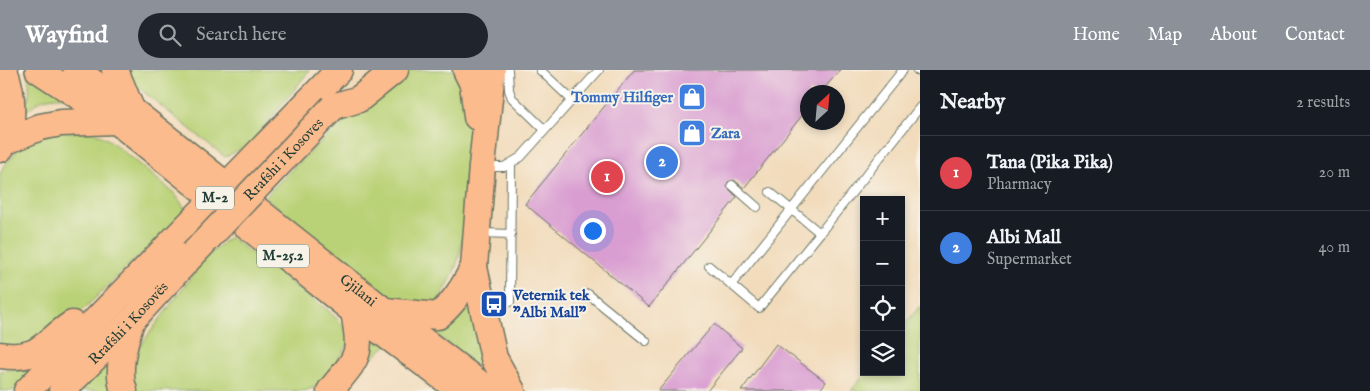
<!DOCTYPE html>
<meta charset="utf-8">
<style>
body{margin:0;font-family:"IM FELL English",serif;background:#20242c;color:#f1f3f6}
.controls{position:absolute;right:15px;bottom:15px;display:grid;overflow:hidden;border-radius:0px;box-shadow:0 2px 8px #0003}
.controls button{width:45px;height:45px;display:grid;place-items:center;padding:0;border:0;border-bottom:1px solid #363941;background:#171b24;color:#f1f3f6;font:25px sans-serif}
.compass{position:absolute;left:800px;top:15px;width:45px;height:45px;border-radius:50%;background:#171b24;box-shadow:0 2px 8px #0003;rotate:26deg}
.you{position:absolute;left:592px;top:160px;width:18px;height:18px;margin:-12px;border:4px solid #fff;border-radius:50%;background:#1a73e8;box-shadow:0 0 0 8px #1a73e833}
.badge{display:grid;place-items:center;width:32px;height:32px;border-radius:50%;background:#8c9099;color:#fff;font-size:16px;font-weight:700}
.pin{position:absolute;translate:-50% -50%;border:2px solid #fff;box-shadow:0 1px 5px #0006}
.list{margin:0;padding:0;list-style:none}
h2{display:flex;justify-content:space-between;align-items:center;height:65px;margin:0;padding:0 20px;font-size:21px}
h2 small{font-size:16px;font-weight:400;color:#9ea1a6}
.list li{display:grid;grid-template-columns:32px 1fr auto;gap:15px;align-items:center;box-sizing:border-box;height:75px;padding:0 20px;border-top:1px solid #363941}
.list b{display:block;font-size:19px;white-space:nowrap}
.list p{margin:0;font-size:16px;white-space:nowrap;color:#9ea1a6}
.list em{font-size:16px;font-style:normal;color:#9ea1a6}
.icon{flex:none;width:28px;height:28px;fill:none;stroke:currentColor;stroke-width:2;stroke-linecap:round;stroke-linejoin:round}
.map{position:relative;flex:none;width:920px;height:321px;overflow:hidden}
header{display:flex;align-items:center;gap:30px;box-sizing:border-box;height:70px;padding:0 25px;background:#8c9099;color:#fff}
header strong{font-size:24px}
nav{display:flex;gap:28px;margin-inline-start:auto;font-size:18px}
.search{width:350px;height:45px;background:#20242c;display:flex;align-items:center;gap:12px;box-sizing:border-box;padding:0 18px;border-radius:28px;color:#9ea1a6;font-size:19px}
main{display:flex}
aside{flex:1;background:#171b24}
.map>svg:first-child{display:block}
.green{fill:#bad277;stroke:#6c8856}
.building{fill:#d99dd1}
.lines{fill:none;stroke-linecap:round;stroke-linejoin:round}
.service-casing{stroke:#697463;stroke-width:10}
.primary-casing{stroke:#697463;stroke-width:28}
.trunk-casing{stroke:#697463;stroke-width:29}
.service{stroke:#fff;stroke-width:8}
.primary{stroke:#fbbb8d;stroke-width:25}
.trunk{stroke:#fbbb8d;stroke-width:26}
.trunk-bridge-casing{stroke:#697463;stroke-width:29;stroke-linecap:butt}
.trunk-bridge{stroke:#fbbb8d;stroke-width:26}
.labels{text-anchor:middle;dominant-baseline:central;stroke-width:4;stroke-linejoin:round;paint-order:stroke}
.shield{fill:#f7f3e8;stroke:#60746a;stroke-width:1}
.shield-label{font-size:14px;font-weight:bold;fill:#1f3d34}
.shop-label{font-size:15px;font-weight:bold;fill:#366cbe;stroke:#f7f3e8;text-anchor:end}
.street-label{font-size:15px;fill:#1f3d34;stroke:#f7f3e8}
.transit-label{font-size:15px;font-weight:bold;fill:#164399;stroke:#f7f3e8;text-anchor:start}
</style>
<header>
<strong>Wayfind</strong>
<div class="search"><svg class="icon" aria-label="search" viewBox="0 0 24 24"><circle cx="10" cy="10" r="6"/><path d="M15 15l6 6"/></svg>Search here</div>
<nav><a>Home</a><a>Map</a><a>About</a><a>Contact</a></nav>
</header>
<main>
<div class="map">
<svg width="920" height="321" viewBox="0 0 920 321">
<rect width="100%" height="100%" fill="#f7f3e8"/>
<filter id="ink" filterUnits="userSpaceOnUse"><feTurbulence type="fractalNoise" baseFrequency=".02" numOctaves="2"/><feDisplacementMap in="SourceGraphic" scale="10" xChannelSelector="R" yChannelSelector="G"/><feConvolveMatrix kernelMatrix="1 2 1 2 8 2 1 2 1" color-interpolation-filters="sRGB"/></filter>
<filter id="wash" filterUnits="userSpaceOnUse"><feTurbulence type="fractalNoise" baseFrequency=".0096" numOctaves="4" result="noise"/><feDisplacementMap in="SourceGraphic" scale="20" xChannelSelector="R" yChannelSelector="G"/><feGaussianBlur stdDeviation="1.12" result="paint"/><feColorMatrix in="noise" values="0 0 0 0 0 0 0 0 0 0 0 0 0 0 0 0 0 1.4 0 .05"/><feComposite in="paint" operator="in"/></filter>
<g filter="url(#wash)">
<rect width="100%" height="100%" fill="#f2dbbb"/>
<path class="green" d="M26,0H29L72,27C44,26 41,28 21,46C30,28 32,19 26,0Z
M122,0H310L250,74L225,87L129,10Z
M408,0H455L470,51L465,156L459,187L454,202L446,218L436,234H403L389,227L265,127C308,81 357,37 408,0Z
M45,61L94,62L109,70L174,123L186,140L165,164L128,196L56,266L0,282V102L24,71Z
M230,167L330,242L342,254L352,269L320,315L305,321H132L129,291L205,188Z
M920,236V321H851L866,302H901V259Z
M471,238L502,316L436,264Z
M367,268L388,274L368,291V289Z
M117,281L115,321H80Z
M45,290L14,321H0V301L21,298Z"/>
<g id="blocks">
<path class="building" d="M634,0H840L821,22H808V38L744,118L734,110L728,112L727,117L737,127L649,237L525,134Z
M714,254L742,278L707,321H658Z
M776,274L826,312L819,321H741Z"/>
</g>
</g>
<g filter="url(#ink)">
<use href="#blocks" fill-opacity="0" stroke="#697463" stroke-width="1"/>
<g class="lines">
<g class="service-casing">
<path id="service" d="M508,0L509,20L512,28L545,60
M540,0L572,30
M917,0L920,2
M486,97H504L521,87L599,0
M732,115L757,137
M770,122L820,163L920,37
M481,163L511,164
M709,196L759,238L820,163
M731,215L903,0
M588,224L646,271
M510,232L511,94"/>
</g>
<g class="primary-casing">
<g id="primary">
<path d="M38,0L116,51L354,242L460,321"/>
<path id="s1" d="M76,0L131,39L385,241L490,321"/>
</g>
</g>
<g class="trunk-casing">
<g id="trunk">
<path d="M115,0L131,39"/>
<path d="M466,0L473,14L477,47"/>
<path d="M492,0L482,96L474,197L494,288L512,321"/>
<path d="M333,37L359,29L395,0"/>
<path d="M7,71L40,57L61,53L116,51"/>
<path d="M0,79C16,59 13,23 4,0"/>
<path d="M385,241L438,246C455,232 464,216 474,197"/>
<path d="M0,285C40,291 43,273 72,254"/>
<path d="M27,321L339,0"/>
<path id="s2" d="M62,321L132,250L193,184"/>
<path d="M124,321C116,300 125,272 131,251"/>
<path d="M330,321C357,287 363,288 354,242"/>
</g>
</g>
<use href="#service" class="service"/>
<use href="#primary" class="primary"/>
<use href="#trunk" class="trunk"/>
<g class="trunk-bridge-casing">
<g id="trunk-bridge">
<path id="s3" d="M193,184L333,37"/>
</g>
</g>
<use href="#trunk-bridge" class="trunk-bridge"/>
</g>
</g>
<defs>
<g id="shop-square" transform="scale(1.4375)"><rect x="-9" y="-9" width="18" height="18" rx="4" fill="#3f7fe0" stroke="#f7f3e8"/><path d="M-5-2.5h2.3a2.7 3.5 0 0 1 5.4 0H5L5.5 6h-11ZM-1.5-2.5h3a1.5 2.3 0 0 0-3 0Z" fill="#fff"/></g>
<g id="bus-square" transform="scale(1.4375)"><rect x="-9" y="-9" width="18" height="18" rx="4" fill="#1a4fb4" stroke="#f7f3e8"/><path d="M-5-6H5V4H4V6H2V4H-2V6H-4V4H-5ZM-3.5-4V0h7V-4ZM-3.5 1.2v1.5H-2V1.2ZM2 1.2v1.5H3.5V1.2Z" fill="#fff"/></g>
</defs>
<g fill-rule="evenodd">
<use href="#shop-square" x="692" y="27"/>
<use href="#shop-square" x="692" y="63"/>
<use href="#bus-square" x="494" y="234"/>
</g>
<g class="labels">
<g class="shield">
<rect x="196" y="116.5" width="38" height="23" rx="4"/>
<rect x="257" y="174.5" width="52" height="23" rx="4"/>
</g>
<g class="shield-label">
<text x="215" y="128">M-2</text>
<text x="283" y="186">M-25.2</text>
</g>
<g class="shop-label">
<text x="673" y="27">Tommy Hilfiger</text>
<text x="711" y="63" text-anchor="start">Zara</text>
</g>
<g class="street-label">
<text stroke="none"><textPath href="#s3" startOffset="131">Rrafshi i Kosoves</textPath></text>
<text stroke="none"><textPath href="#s1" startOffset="358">Gjilani</textPath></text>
<text stroke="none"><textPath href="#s2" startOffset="95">Rrafshi i Kosovës</textPath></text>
</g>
<g class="transit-label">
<text x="513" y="225">Veternik tek<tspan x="513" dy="17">"Albi Mall"</tspan></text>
</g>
</g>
</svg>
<div class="controls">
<button>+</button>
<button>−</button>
<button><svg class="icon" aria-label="locate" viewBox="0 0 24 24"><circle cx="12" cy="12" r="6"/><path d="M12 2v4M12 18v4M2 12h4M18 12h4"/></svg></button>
<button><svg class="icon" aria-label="layers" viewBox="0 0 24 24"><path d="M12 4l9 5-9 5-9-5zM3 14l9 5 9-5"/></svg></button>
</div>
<svg class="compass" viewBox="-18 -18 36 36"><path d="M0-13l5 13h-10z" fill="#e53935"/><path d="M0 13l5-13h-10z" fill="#9ea1a6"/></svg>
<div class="you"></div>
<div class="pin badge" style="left:607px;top:107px;background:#e0444e">1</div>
<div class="pin badge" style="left:662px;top:92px;background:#3f7fe0">2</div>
</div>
<aside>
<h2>Nearby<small>2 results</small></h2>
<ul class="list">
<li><span class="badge" style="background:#e0444e">1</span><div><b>Tana (Pika Pika)</b><p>Pharmacy</p></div><em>20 m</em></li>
<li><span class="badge" style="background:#3f7fe0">2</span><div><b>Albi Mall</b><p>Supermarket</p></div><em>40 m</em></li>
</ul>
</aside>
</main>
